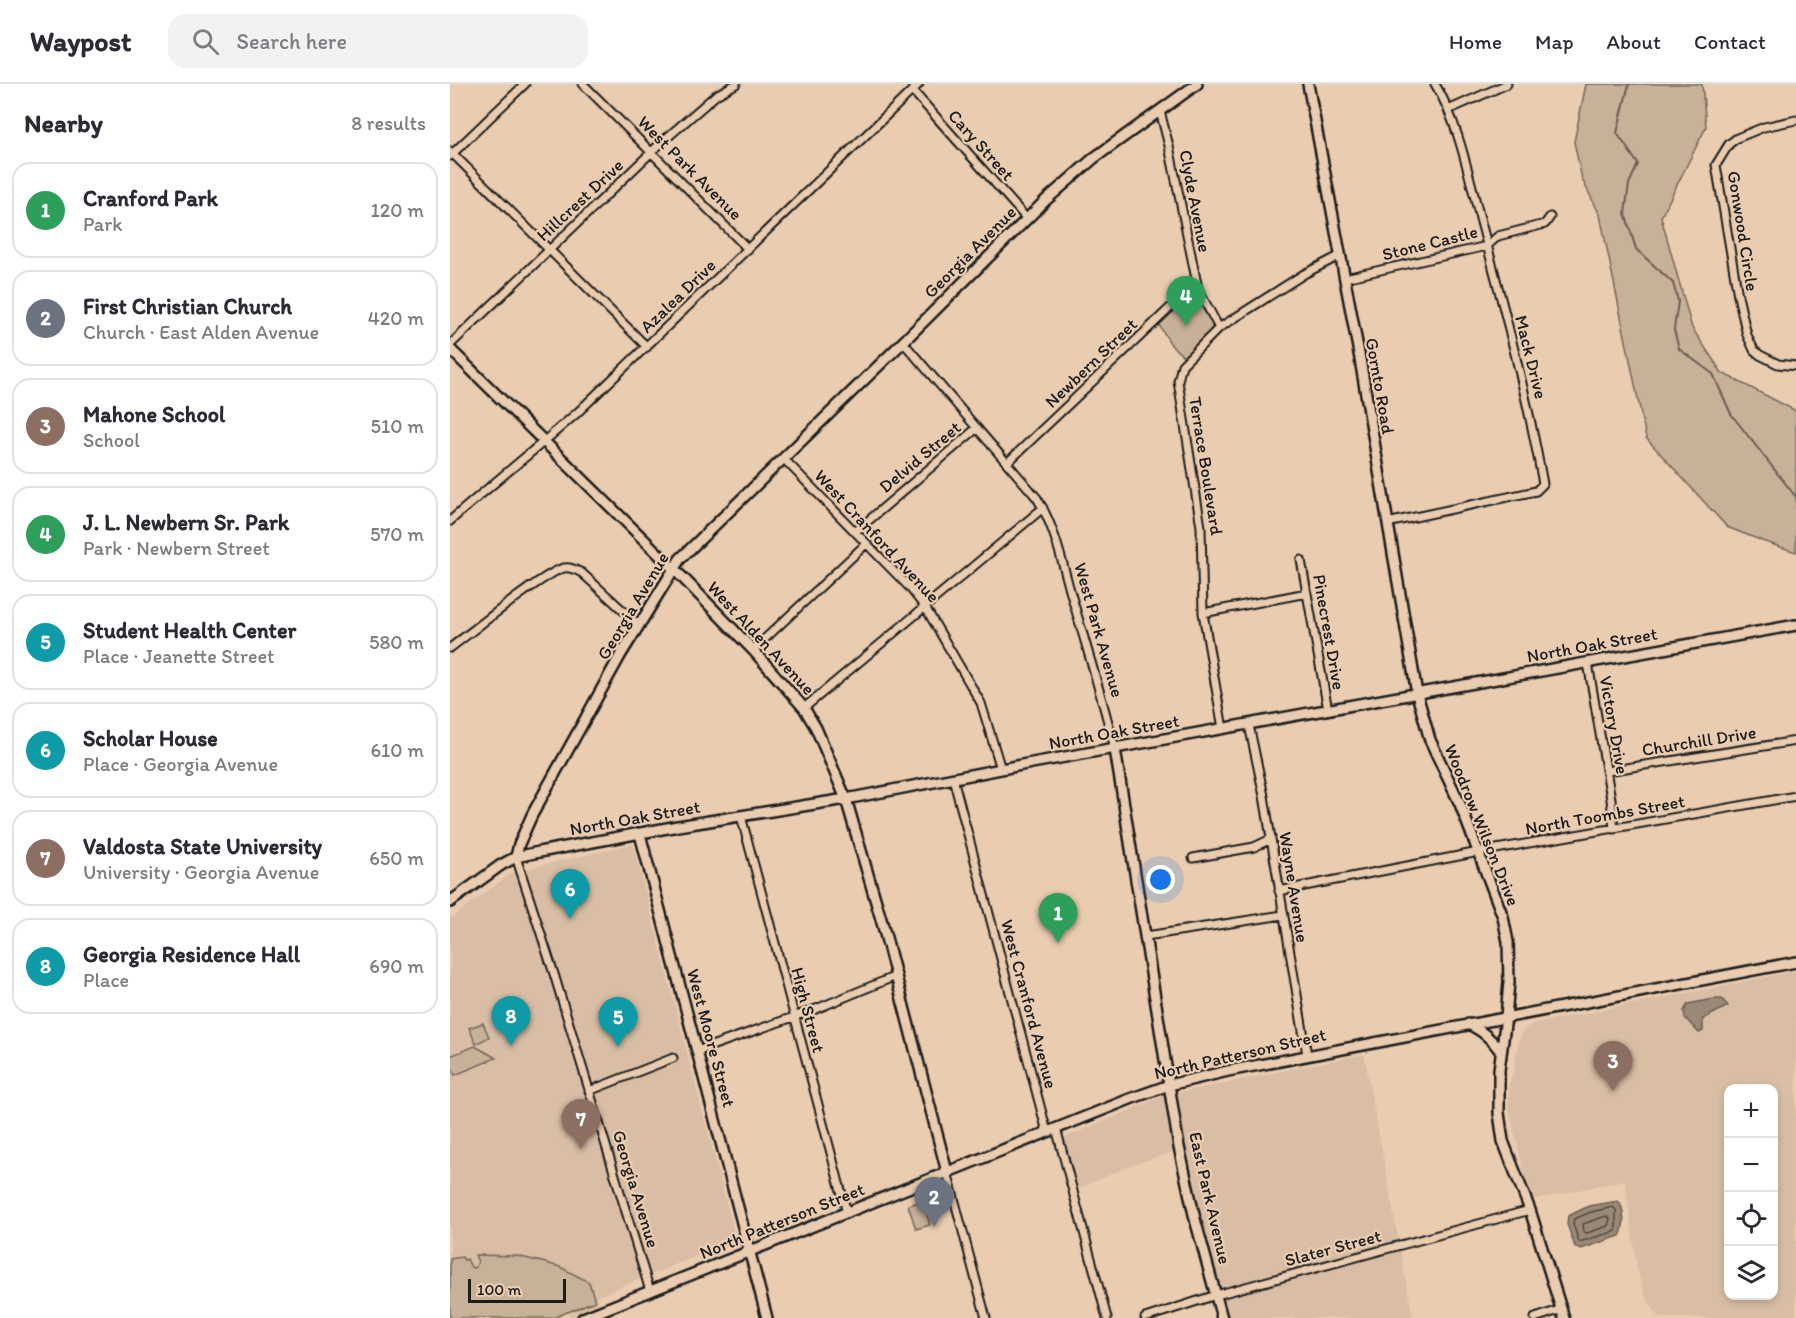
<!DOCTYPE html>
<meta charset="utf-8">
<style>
body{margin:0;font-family:Itim,sans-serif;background:#f2f2f3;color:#2b2b33}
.controls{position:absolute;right:18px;bottom:18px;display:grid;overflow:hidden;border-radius:12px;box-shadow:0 3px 9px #0003}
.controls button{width:54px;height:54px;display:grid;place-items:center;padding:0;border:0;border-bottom:2px solid #e1e1e2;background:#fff;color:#2b2b33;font:30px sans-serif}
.scale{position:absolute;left:18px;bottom:15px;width:98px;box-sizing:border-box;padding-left:6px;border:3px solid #1c1c1c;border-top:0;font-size:16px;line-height:21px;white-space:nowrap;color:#1c1c1c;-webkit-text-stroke:4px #eacdb1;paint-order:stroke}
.you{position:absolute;left:711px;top:796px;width:21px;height:21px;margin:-15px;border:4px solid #fff;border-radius:50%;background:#1a73e8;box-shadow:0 0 0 9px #1a73e833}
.badge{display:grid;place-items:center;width:39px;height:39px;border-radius:50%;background:#ea580c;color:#fff;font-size:20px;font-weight:700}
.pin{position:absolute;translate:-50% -50px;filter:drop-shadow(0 2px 3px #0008)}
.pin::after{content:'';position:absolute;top:32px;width:21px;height:18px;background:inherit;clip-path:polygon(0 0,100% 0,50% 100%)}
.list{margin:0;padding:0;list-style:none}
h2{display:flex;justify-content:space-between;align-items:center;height:78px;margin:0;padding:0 24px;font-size:26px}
h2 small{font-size:20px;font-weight:400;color:#7c7c81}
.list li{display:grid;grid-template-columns:39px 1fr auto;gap:18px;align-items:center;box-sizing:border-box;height:96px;margin:0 12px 12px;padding:0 12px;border:2px solid #e1e1e2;border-radius:18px}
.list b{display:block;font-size:22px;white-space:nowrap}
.list p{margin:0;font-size:20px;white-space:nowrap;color:#7c7c81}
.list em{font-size:20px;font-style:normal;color:#7c7c81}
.icon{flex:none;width:33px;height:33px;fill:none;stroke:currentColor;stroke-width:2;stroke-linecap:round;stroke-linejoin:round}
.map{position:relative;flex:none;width:1346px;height:1234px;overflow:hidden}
header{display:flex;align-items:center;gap:36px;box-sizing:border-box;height:84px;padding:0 30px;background:#fff;border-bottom:2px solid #e1e1e2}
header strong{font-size:28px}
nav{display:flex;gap:33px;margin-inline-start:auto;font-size:21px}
.search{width:420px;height:54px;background:#f2f2f3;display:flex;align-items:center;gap:15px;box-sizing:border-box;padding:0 21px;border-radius:18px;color:#7c7c81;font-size:22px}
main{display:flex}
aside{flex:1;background:#fff}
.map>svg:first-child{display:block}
.built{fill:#d9bea5;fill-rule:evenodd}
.green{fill:#c8b199;stroke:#72665a;stroke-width:1.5}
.water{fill:#9b8978;stroke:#685d53;stroke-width:1.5}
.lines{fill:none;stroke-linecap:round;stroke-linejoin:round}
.shore{stroke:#4f4841;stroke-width:1.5}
.stream{stroke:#685d53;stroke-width:2}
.street-casing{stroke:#1c1c1c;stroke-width:11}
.secondary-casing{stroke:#1c1c1c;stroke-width:14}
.street{stroke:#eacdb1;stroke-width:7}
.secondary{stroke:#eacdb1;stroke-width:9}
.labels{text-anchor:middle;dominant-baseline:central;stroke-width:4.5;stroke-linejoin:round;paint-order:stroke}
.street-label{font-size:18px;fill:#1c1c1c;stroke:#eacdb1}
</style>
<header>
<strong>Waypost</strong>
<div class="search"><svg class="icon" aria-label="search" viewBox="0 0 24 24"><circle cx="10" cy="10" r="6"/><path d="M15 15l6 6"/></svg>Search here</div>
<nav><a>Home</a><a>Map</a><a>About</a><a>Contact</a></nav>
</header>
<main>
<aside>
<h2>Nearby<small>8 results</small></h2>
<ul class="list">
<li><span class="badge" style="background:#2e9e5b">1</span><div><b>Cranford Park</b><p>Park</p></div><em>120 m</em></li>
<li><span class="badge" style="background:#6b7280">2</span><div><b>First Christian Church</b><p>Church · East Alden Avenue</p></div><em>420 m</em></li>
<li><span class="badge" style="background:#8d6e63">3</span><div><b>Mahone School</b><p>School</p></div><em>510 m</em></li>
<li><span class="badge" style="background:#2e9e5b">4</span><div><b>J. L. Newbern Sr. Park</b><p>Park · Newbern Street</p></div><em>570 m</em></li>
<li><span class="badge" style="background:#0f9aa8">5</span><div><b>Student Health Center</b><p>Place · Jeanette Street</p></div><em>580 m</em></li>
<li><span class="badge" style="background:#0f9aa8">6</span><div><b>Scholar House</b><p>Place · Georgia Avenue</p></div><em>610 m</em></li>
<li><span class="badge" style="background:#8d6e63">7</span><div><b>Valdosta State University</b><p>University · Georgia Avenue</p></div><em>650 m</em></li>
<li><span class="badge" style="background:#0f9aa8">8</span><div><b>Georgia Residence Hall</b><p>Place</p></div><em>690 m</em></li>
</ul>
</aside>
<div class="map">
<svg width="1346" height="1234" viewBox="0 0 1346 1234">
<rect width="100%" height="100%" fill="#eacdb1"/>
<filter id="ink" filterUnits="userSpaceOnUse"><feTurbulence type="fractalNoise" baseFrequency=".0167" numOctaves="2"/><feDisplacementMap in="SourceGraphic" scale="12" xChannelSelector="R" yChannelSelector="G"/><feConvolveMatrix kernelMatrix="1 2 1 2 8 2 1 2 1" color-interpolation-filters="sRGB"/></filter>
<g filter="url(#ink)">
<path class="built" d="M183,760L286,1156L146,1213L154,1234H119L116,1225L0,1234V835L63,788Z
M1346,887V1234H1209L1196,1213L1187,1185L1175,1096L1083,1116L1074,1088L1058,1022L1059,1000L1064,986L1069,956L1074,945L1082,940ZM1278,1004H1324V1212H1278Z
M914,970L963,1234H778L735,1064L677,1083L628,1105L611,1055L713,1012Z"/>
<path class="green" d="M1136,0H1252L1256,43L1211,133L1242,244L1272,289L1346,327V468L1315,458L1277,443L1196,354L1150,131L1132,95L1124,58Z
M737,211L746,214L762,239V245L735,274L722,262L707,238Z
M33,939L39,953L26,960L19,944Z
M25,962L46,974L5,991L0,979V972Z
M473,1117L480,1141L466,1145L458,1121Z
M25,1171L67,1172L96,1179L110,1183L139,1198L145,1217L103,1234H0V1175L12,1173L14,1176L17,1175L21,1183L25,1184L28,1178Z"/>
<path class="water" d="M1264,915H1272L1278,922L1253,935V947L1249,949L1235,934L1234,927L1238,920Z
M1168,1117C1175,1125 1175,1142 1170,1152L1131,1165L1125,1163L1117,1140L1118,1132L1139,1122Z"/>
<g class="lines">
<path class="shore" d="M1163,1123L1166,1126V1147L1129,1158L1123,1140L1124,1135L1141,1128Z
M1156,1132L1160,1134L1158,1142L1137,1149L1134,1148L1133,1140Z"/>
<path class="stream" d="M1179,0L1167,49L1188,80L1179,100L1175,129L1186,165L1223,199L1228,217L1224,246L1229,265L1263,290L1281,330L1346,413"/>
<g class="street-casing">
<path id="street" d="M133,0L298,165
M462,6L577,135
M998,26L1057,0
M710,27L719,62L748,205L769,244
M1346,36L1314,43L1287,54L1279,60L1266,81L1288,212L1297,251L1304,266L1310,271L1328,280L1346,282
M0,67L197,263
M0,72L75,0
M895,194L1037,162L1048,152L1095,140L1100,133
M453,258L587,414C605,443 612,478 621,510C636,561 652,613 665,665
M0,261L212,58L266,11L286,0
M333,374L460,504L475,523L531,619L551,685
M557,379L722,222L736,209L748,205
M0,437C42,400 86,365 128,328L469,0
M937,439L1086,407L1093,400C1077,311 1054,225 1031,138C1019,94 1009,39 985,0
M405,448L527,344
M851,476L878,626
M753,529L857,509
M0,564C19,550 96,487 114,484C121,483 126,486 132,489L189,541
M303,566L416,460
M1138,579L1161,715L1164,745
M354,624L593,424
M799,641L814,712L857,971
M773,645L753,529L751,443L728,297L732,281L769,244L854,190L891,171
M1157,687L1346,657
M503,694L597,1048
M291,732L397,1129
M66,773L104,890L200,1207
M743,774L804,763L821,755
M829,807L1029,768L1346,712
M696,852L833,831
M247,967L366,925L446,892
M139,1007L223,974
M606,1044L657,1234
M497,1088L536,1234
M695,1234L766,1211L1080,1126
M1085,1234L1112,1225"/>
</g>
<g class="secondary-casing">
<path id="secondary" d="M858,0L910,275L967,610L980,656L1010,720L1053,833L1058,858L1059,898L1056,933L1049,986V1029L1053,1057L1080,1126L1114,1234
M0,265L234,495L303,566L354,624L366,644L396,715L433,842L497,1088
M665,665L729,1063L745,1135L772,1234
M190,750L317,1234
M66,773L69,760L82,731L170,572L230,475L453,258L596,116L644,74L747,0
M0,818L51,781L66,773L89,768L228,742L396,715L582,679L1346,541
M1018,940C1033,947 1042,955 1051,968
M133,1234L680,1015L719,1001L778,987L1346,878"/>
</g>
<use href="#street" class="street"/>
<use href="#secondary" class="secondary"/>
</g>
</g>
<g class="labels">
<g class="street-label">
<text transform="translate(531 61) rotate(48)">Cary Street</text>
<text transform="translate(240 84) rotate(45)">West Park Avenue</text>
<text transform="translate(130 116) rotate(-43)">Hillcrest Drive</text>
<text transform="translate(745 117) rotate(79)">Clyde Avenue</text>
<text transform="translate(1293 147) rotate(81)">Gonwood Circle</text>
<text transform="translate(980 159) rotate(-14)">Stone Castle</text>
<text transform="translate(520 168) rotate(-45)">Georgia Avenue</text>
<text transform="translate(228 212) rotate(-44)">Azalea Drive</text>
<text transform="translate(1081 273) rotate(76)">Mack Drive</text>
<text transform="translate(641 279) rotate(-44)">Newbern Street</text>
<text transform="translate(930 302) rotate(80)">Gornto Road</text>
<text transform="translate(470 373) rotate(-40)">Delvid Street</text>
<text transform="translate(756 382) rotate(81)">Terrace Boulevard</text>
<text transform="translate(427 452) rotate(47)">West Cranford Avenue</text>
<text transform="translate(183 522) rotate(-59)">Georgia Avenue</text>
<text transform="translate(649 546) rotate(74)">West Park Avenue</text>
<text transform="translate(879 548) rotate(80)">Pinecrest Drive</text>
<text transform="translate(311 554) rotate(47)">West Alden Avenue</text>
<text transform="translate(1142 561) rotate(-10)">North Oak Street</text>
<text transform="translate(1164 641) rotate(80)">Victory Drive</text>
<text transform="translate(664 648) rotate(-10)">North Oak Street</text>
<text transform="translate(1249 657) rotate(-9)">Churchill Drive</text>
<text transform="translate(1155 731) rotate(-10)">North Toombs Street</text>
<text transform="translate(185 734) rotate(-10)">North Oak Street</text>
<text transform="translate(1032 741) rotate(68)">Woodrow Wilson Drive</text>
<text transform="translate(844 803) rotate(81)">Wayne Avenue</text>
<text transform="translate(579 920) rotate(75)">West Cranford Avenue</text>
<text transform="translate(358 926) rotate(75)">High Street</text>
<text transform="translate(261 954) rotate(75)">West Moore Street</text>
<text transform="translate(790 970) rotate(-13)">North Patterson Street</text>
<text transform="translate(186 1105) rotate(73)">Georgia Avenue</text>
<text transform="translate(760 1114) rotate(77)">East Park Avenue</text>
<text transform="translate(332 1137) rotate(-22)">North Patterson Street</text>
<text transform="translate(883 1164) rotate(-15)">Slater Street</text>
</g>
</g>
</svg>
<div class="controls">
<button>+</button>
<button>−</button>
<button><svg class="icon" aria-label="locate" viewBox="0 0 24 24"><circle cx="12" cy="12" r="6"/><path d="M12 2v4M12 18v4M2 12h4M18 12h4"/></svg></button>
<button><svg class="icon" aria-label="layers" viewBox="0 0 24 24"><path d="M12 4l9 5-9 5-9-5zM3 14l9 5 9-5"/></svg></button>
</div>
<div class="scale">100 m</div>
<div class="you"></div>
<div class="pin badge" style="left:608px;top:859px;background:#2e9e5b">1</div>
<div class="pin badge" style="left:484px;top:1143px;background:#6b7280">2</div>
<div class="pin badge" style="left:1163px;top:1007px;background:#8d6e63">3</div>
<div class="pin badge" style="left:736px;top:242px;background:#2e9e5b">4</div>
<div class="pin badge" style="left:168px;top:963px;background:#0f9aa8">5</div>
<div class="pin badge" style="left:120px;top:835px;background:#0f9aa8">6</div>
<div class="pin badge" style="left:131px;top:1065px;background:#8d6e63">7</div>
<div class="pin badge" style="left:61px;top:962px;background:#0f9aa8">8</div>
</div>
</main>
